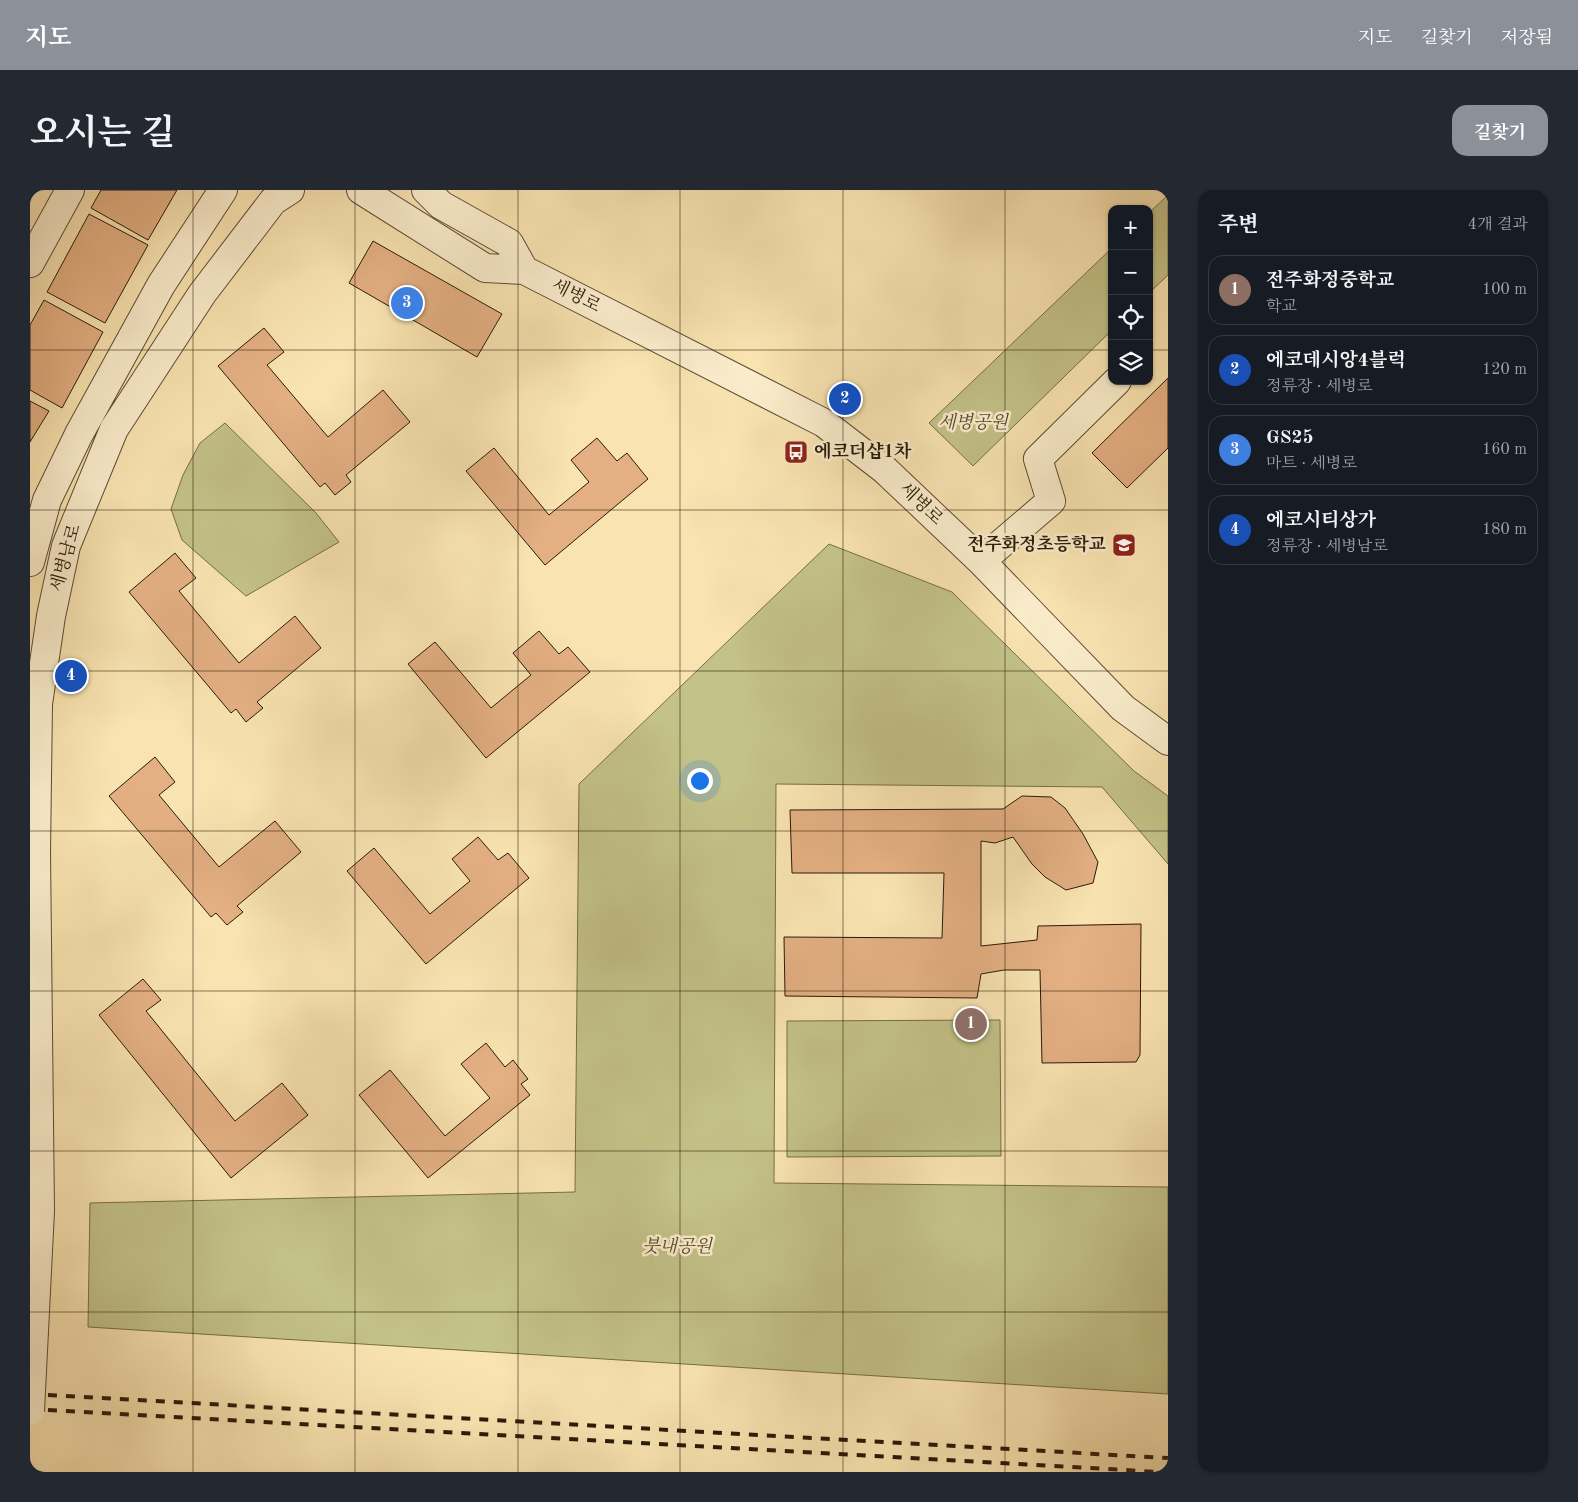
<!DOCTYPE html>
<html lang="ko">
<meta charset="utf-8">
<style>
body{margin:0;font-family:"Old Standard TT","Noto Serif KR",serif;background:#242831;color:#f1f3f6}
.controls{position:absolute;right:15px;top:15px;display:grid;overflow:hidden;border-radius:10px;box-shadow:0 1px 4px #0004}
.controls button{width:45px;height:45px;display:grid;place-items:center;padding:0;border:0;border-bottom:1px solid #363941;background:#171b24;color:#f1f3f6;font:25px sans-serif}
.you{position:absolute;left:669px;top:590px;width:18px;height:18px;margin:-12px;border:4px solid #fff;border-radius:50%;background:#1a73e8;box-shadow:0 0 0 8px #1a73e833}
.badge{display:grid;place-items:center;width:32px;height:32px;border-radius:50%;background:#8c9099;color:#fff;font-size:16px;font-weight:700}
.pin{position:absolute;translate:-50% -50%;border:2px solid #fff;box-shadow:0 1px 5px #0006}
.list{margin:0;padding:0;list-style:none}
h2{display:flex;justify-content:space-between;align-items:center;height:65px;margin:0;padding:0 20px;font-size:21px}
h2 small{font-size:16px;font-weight:400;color:#9ea1a6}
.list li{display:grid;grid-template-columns:32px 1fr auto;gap:15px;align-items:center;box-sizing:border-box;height:70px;margin:0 10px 10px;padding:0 10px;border:1px solid #363941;border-radius:15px}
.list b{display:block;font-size:19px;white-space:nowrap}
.list p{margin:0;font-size:16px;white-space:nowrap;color:#9ea1a6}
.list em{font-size:16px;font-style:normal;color:#9ea1a6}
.icon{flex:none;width:28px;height:28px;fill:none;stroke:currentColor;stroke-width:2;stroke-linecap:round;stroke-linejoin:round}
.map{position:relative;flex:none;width:1138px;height:1282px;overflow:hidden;border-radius:15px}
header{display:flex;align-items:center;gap:30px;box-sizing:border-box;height:70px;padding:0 25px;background:#8c9099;color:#fff}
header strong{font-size:24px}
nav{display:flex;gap:28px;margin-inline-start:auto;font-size:18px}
.intro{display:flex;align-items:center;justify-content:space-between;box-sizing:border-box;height:120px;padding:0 30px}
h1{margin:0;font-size:35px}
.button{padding:12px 22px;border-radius:15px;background:#8c9099;color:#fff;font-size:18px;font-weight:700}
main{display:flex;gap:30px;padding:0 30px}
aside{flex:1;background:#171b24;border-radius:15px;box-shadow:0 1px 4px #0004}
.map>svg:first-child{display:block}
.green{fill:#c3c288;stroke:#766e48}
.building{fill:#e4b083;stroke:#291a09}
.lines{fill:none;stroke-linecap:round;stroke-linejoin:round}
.minor-casing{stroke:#5d4c33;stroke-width:30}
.minor{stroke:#fbedcc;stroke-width:28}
.rail{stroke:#291a09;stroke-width:4;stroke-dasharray:9 9;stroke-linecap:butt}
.minor-bridge-casing{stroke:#5d4c33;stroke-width:30;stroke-linecap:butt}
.minor-bridge{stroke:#fbedcc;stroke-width:28}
.grid{fill:none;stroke:#291a09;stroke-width:1;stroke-opacity:0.55}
.labels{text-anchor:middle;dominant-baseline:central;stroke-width:5;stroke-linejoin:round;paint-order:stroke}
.street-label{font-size:18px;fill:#291a09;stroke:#fbedcc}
.park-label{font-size:18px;font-style:italic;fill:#574c2f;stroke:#fbedcc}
.poi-label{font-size:18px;font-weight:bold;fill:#291a09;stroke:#fbedcc;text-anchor:start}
</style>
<header>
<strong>지도</strong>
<nav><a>지도</a><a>길찾기</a><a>저장됨</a></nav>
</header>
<div class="intro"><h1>오시는 길</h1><a class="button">길찾기</a></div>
<main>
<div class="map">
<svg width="1138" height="1282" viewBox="0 0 1138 1282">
<rect width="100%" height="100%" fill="#f9e4b1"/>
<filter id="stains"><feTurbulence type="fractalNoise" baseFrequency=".004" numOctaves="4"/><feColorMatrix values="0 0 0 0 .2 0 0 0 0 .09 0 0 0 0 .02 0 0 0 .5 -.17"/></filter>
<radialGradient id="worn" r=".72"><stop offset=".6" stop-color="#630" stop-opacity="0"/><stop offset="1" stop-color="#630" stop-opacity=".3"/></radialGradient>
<path class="green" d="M1138,5V85L1119,103V23Z
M1082,58V140L943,276L899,233Z
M195,233L286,323L309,352L216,406L152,350L141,319L153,285L170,253Z
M799,354L922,402L1104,581L1138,606V674L1072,597L746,594L744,993L1138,997V1204L58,1137L60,1013L545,1002L549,594Z
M970,830L971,966L757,967V831Z"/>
<path class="building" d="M71,0H147L118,50L61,18Z
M59,24L118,55L75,133L17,102Z
M343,51L472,124L447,167L319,93Z
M14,110L73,142L32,218L0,200V135Z
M234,138L254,162L237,175L298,247L353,200L380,232L316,285L321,292L305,305L295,293L290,297L188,176Z
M1138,188V258L1097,298L1062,263Z
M0,211L19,221L0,252Z
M567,248L587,271L597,263L618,289L515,375L436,281L464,258L519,325L559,292L541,270Z
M145,363L166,388L149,401L209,473L265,426L291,458L227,512L233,518L216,532L206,519L201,523L99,402Z
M509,441L529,464L538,457L560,482L456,568L378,474L405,452L461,518L501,485L483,463Z
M125,567L145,592L129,605L189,677L245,631L271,662L207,716L213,722L197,735L186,723L181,727L79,606Z
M992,606L1021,607L1035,618L1053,644L1068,672L1063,693L1036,700L1015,687L1002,674L983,647L965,653L951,651V756L1007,750L1008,736L1111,734L1110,865L1106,872L1012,873L1010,780H974L951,784L947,808L755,806L754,747L912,748L914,683H762L760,620L973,619Z
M448,647L468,670L478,663L499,688L396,774L317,681L344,658L400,724L440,691L422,669Z
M113,789L131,810L116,821L205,931L252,893L278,925L201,988L69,825Z
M456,853L475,877L483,870L498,889L491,894L500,905L398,988L329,905L360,880L415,946L460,908L431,874Z"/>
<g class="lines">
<g class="minor-casing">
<path id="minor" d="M331,0L455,78L494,80L794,233L855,280L951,371L1093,518L1138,551
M396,0L411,15L479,53L494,80
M0,73L40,0
M951,371L1021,311L1008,269L1087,191
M0,372L17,310L49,244L131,95L193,0
M4,1141L10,1021L6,662L8,514L21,426L36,356L84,239L172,104L243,11L260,0"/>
</g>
<use href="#minor" class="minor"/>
<path class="rail" d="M0,1204L1138,1268
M0,1219L1130,1282"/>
<g class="minor-bridge-casing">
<path id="minor-bridge" d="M0,1221L4,1141"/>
</g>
<use href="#minor-bridge" class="minor-bridge"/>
</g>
<path class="grid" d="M163,0V1282M325,0V1282M488,0V1282M650,0V1282M813,0V1282M975,0V1282M0,160H1082M1119,160H1138M0,320H1138M0,481H1138M0,641H1138M0,801H1138M0,961H1138M0,1122H1138"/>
<defs>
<g id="bus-square" transform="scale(1.25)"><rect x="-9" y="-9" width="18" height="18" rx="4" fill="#8f2418" stroke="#fbedcc"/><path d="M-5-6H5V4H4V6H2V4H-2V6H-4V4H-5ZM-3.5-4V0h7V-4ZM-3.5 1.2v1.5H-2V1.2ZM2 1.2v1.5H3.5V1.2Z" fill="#fff"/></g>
<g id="school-square" transform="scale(1.25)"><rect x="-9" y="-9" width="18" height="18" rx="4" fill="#8f2418" stroke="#fbedcc"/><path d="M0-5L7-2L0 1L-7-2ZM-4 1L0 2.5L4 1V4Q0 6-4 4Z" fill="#fff"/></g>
</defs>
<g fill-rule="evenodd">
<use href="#bus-square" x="766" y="262"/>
<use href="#school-square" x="1094" y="355"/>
</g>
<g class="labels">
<g class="street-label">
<text transform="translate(546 106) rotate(27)">세병로</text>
<text transform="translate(891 314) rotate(44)">세병로</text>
<text transform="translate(36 368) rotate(-74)">세병남로</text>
</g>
<g class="park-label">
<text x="943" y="233">세병공원</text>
<text x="647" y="1057">붓내공원</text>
</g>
<g class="poi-label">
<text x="784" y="262">에코더샵1차</text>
<text x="1076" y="355" text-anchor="end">전주화정초등학교</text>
</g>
</g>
<rect width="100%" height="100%" filter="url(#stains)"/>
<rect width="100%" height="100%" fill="url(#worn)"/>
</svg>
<div class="controls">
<button>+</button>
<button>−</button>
<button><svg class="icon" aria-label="locate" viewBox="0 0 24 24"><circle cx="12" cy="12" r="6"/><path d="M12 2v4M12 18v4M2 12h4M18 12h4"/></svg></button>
<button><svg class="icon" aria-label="layers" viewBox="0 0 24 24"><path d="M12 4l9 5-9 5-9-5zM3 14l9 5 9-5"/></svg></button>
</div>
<div class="you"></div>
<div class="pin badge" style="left:941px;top:834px;background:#8d6e63">1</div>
<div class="pin badge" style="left:815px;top:209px;background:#1a4fb4">2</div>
<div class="pin badge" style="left:377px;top:113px;background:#3f7fe0">3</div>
<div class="pin badge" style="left:41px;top:486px;background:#1a4fb4">4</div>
</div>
<aside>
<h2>주변<small>4개 결과</small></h2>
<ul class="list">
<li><span class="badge" style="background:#8d6e63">1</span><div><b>전주화정중학교</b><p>학교</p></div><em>100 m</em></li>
<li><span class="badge" style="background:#1a4fb4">2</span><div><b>에코데시앙4블럭</b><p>정류장 · 세병로</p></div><em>120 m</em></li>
<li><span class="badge" style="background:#3f7fe0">3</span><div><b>GS25</b><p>마트 · 세병로</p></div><em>160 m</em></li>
<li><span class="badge" style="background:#1a4fb4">4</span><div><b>에코시티상가</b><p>정류장 · 세병남로</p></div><em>180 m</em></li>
</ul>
</aside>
</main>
